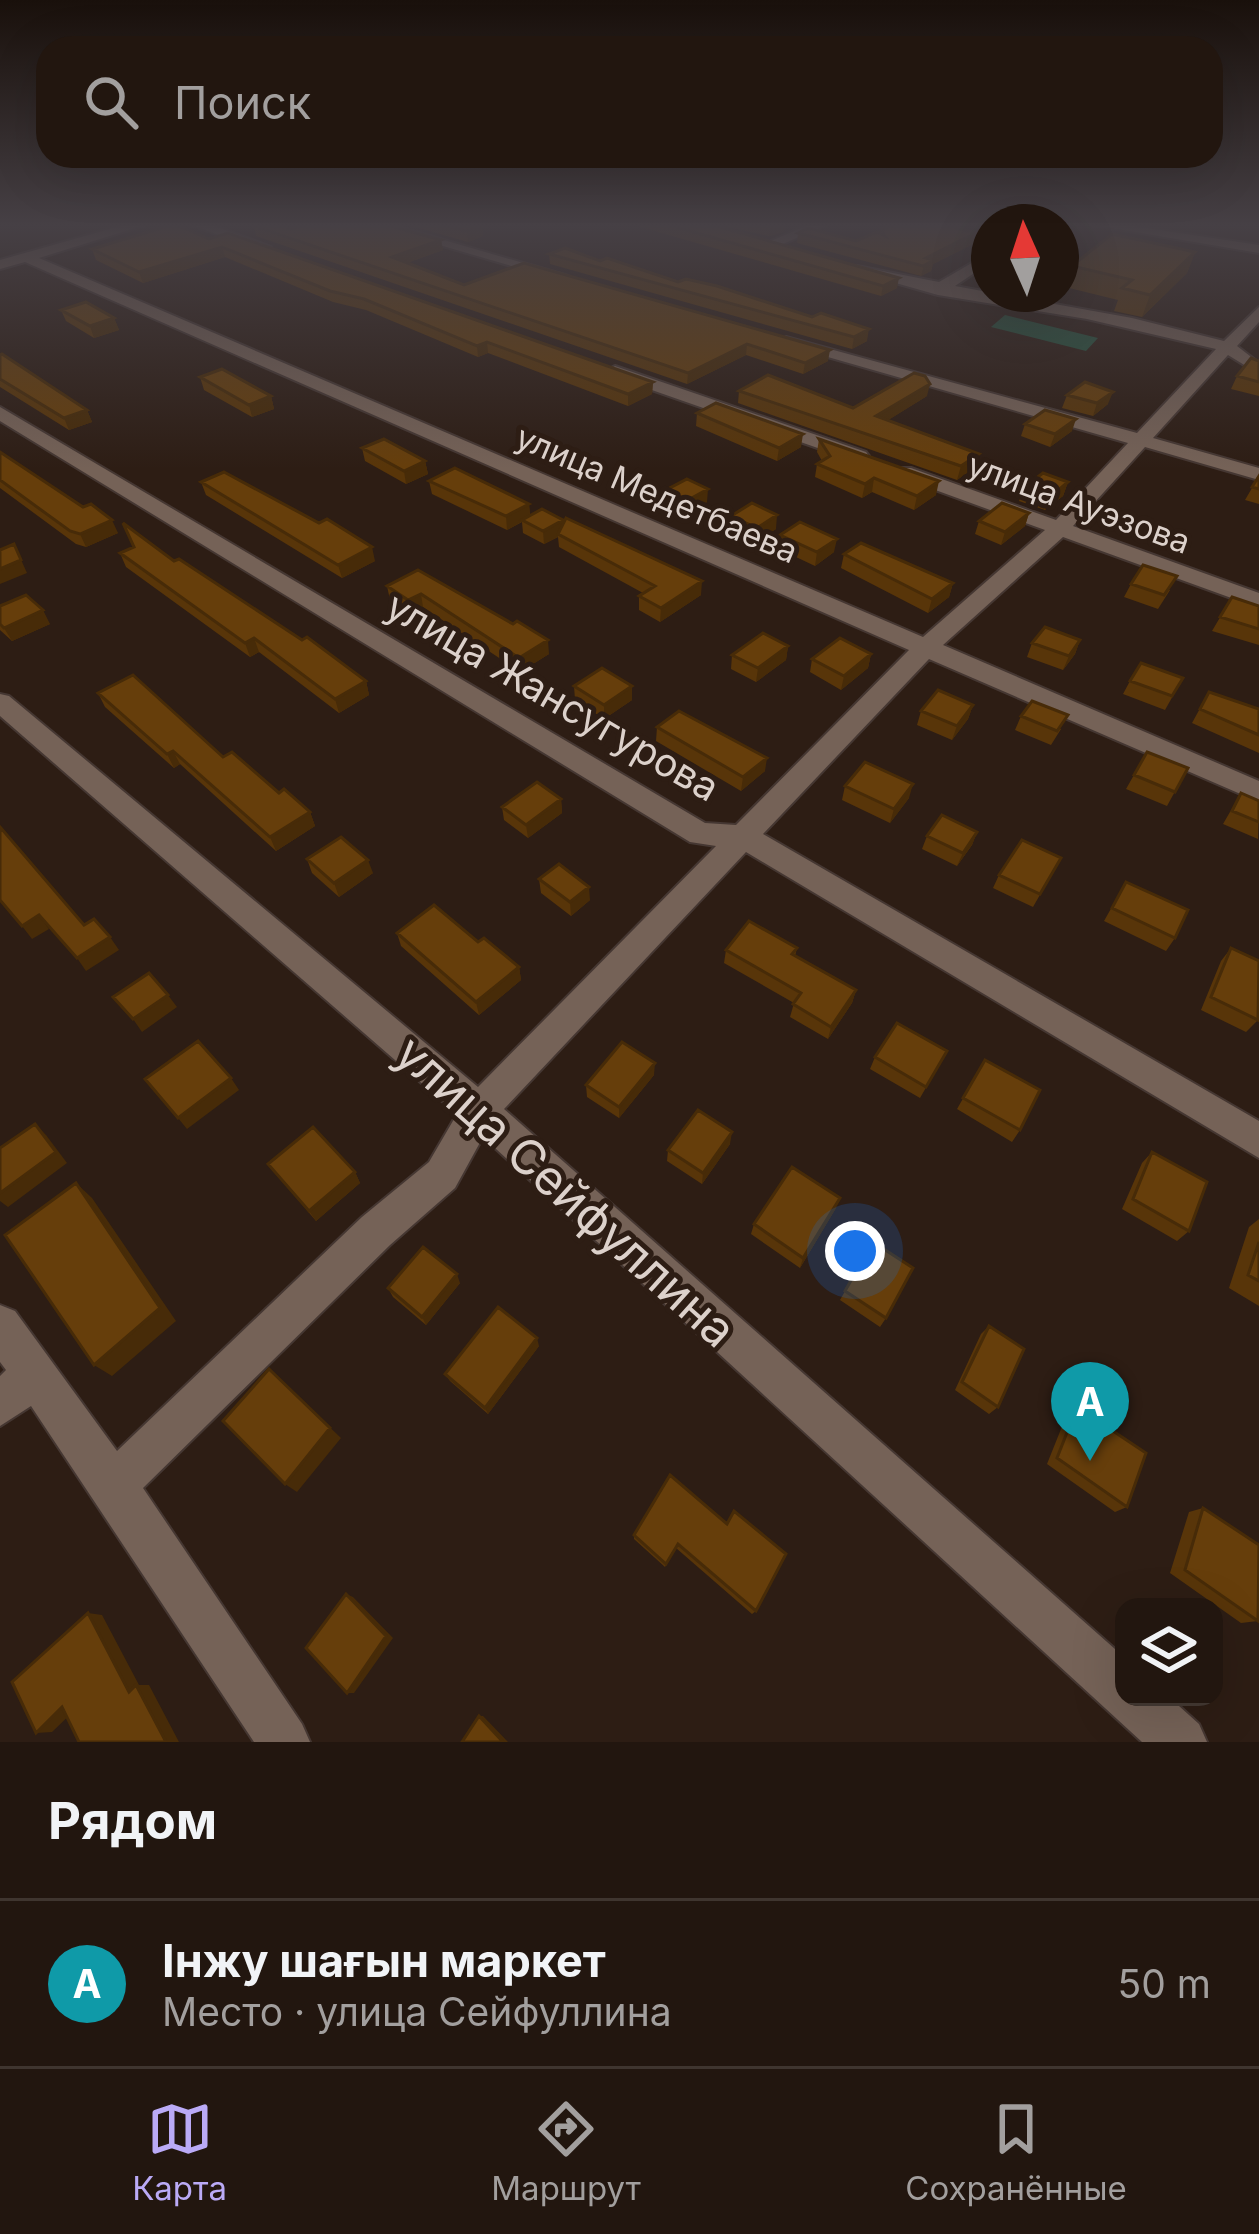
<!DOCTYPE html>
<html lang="ru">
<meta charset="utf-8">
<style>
body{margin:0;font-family:Inter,sans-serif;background:#2e231d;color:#f1f3f6}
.controls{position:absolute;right:36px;bottom:36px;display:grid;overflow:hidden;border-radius:24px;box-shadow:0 12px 48px #0002}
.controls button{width:108px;height:108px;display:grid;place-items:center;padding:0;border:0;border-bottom:3px solid #3f352f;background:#22160f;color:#f1f3f6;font:60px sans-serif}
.compass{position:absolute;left:971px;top:204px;width:108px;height:108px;border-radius:50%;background:#22160f;box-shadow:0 12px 48px #0002;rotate:357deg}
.you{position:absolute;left:855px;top:1251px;width:42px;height:42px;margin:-30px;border:9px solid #fff;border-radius:50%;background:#1a73e8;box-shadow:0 0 0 18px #1a73e833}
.badge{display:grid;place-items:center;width:78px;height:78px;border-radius:50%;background:#baaaf6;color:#fff;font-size:39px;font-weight:700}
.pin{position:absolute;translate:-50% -99px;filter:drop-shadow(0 3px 6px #0008)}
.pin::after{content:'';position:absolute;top:63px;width:42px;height:36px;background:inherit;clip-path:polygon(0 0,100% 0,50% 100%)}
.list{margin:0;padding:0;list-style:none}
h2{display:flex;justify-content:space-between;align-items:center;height:156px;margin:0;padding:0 48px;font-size:51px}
h2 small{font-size:39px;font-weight:400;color:#a29f9e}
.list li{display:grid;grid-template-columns:78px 1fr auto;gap:36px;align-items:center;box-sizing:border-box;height:168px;padding:0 48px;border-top:3px solid #3f352f}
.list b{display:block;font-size:45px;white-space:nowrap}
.list p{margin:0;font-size:39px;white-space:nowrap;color:#a29f9e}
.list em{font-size:39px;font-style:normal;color:#a29f9e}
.icon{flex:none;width:66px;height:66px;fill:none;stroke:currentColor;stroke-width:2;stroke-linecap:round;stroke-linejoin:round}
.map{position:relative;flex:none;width:1259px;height:1742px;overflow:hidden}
.search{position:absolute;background:#22160f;box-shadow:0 12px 48px #0002;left:36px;right:36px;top:36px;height:132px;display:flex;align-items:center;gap:30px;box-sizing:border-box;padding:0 42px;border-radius:36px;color:#a29f9e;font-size:45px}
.sheet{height:324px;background:#22160f}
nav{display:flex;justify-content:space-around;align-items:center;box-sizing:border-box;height:168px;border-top:3px solid #3f352f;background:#22160f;font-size:33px;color:#a29f9e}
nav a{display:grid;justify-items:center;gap:6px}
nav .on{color:#baaaf6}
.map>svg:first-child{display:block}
.green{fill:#26553f}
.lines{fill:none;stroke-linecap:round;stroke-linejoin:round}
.minor-casing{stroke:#453732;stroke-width:4}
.minor{fill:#756257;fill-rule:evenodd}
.wall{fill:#583509}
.shaded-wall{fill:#472b08}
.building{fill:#663e0b;stroke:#472b08;stroke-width:3}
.labels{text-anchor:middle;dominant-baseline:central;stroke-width:10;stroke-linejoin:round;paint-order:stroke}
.far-street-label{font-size:33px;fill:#dcd1cb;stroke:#2d1d14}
.street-label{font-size:39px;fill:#dcd1cb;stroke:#2d1d14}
.near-street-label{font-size:48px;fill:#dcd1cb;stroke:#2d1d14}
</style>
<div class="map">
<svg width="1259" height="1742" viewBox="0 0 1259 1742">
<rect width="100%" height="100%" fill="#2d1d14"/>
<path class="green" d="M1005,315L1098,338L1086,351L991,327Z"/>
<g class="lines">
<g class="minor-casing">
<path id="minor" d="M124,225H145L39,258L923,637L1045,530L897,476V468H911L1056,520L1128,443L786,345V337L1137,433L1216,349L1087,319L938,295L857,272V266L939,282L989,253V263L955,286L1132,318L1224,341L1259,307V322L1237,346L1259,363V374L1228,355L1153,438L1259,468V480L1145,447L1073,526L1259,593V608L1063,537L943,645L1259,781V802L929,659L763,834L1259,1121V1158L746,852L504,1109L1124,1657V1697H1169L1199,1724L1207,1742H1142L483,1137L455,1188L390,1245L143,1488L302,1724L310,1742H254L31,1406L0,1426V1376L6,1370L0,1362V1305L15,1311L117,1451L362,1217L429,1162L457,1114L0,716V694L9,696L478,1087L716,846L690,842L0,421V407L705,823L736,825L909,650L25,262L0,269V260Z
M192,225H212L271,247L259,250Z
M371,225H392L568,276L556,279Z
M808,225H826L776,247L764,244Z
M1094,225H1126L1259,245V253Z
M615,366L866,452L869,456L852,460L609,375L606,371Z"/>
</g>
<use href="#minor" class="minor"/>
</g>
<path class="wall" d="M408,225H477L482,226L483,236L468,242Z
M634,225H713L897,288L881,296Z
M719,225H789L785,226L784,232L769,236Z
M882,225H945L973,244L933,264L931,271L921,276L797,243L798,233L856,241L880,233L881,230L885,228Z
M254,226L441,240L443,250L407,263L464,285L828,361L803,374L746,355L687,384L256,236Z
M209,239L653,382L652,394L628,406L488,353L478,357L366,310L333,302L225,257L143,283L96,260L92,249Z
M1195,252L1187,273L1142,317L1114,311L1118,300L1065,287L1072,266Z
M549,254L600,261L867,341L852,349L550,264Z
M61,310L114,318L119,330L94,338L66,321Z
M0,355L87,410L92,422L69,430L0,387Z
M1259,361V396L1231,389L1237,376Z
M200,377L271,396L274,409L252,417L204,390Z
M739,391L853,408L927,396L888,420L975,467L957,480L738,403Z
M1067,395L1108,404L1093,416L1062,408Z
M697,413L801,447L777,461L696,426Z
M1025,424L1072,431L1050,447L1021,436Z
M819,439L936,495L914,510L872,492L862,498L815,477L817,464L822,461L817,452Z
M362,448L425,461L428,474L406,484L365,461Z
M0,452L118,533L86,547L76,544L0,488Z
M1259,476V504L1245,500Z
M429,481L529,504L530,516L563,520V524L701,595L660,622L639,610V596L643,593L559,547L558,537L544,544L523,533L522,522L507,530L432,494Z
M201,482L375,561L342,578L206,495Z
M1068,482L1063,496L1045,510L1019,501L1023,488Z
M666,490L707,502L687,514L666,503Z
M1029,513L1025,526L1001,545L975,534L979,521Z
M731,516L776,529L756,541L730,530Z
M780,535L834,552L815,566L779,549Z
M120,553L366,681L369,695L339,713L259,652L250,657L126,567Z
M844,554L953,583L949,597L928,613L841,568Z
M418,570L549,654L520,672L423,607L411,614L390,600L387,586Z
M1131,584L1170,590L1158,609L1124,597Z
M1232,597L1259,606V645L1212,631Z
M0,606L50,624L12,641L0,630Z
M1080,640L1075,654L1063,670L1027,657L1032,643Z
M788,646L786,660L756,682L731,669L732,655Z
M871,654L868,668L841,690L810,672L812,659Z
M1183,678L1165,710L1123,694L1130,681Z
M574,686L632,700L604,719L575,700Z
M1209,692L1259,709V753L1192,723Z
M98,693L223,757L310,812L315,826L276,851L180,764L174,768L105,707Z
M973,705L968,719L952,740L917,725L921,711Z
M1021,716L1061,729L1051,745L1015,730Z
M657,727L765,771L741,791L656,741Z
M1147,752L1188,768L1167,806L1126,789Z
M845,786L909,798L890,823L842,800Z
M1241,793L1259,801L1258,839L1223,824Z
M561,799L562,813L528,838L504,820L502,807Z
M977,832L972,845L957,866L922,849L927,836Z
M1061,858L1033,907L993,888L999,875Z
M307,859L373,873L339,897L312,873Z
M539,879L590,900L571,916L541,893Z
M1126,882L1175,938L1166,951L1104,921Z
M397,933L478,942L519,967L521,980L479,1015L401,946Z
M797,948L795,956L856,990L852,1003L828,1039L790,1017L794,1003L724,963L726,950Z
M1231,948L1258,1020L1246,1032L1201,1010L1221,961Z
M947,1051L920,1098L870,1069L875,1057Z
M985,1060L1020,1130L1012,1142L957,1109Z
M654,1075L619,1118L587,1097L586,1085Z
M730,1144L702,1184L667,1161L668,1150Z
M1152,1152L1189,1231L1177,1241L1122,1209L1142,1163Z
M268,1164L355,1172L360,1183L316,1221Z
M836,1208L800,1268L751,1234L754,1224Z
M1259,1219V1306L1229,1288L1249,1227Z
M873,1242L886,1318L880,1327L840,1300Z
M460,1283L426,1325L393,1297L388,1288Z
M989,1326L998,1407L989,1414L955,1390L981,1334Z
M539,1346L488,1414L450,1381L445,1374Z
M1077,1407L1127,1507L1115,1512L1047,1464L1067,1414Z
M670,1475L756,1611L752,1614L676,1548L665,1567L634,1539V1535Z
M1203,1508L1258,1621L1241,1623L1170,1573L1189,1512Z"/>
<path class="shaded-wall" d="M770,225H789L785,226L784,232L769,236Z
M482,226L483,236L468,242L467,231Z
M975,233L973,244L933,264L931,271L921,276L926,258Z
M441,240L443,250L394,267L392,257Z
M222,247L225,257L143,283L139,272Z
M1195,252L1187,273L1142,317L1150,295Z
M899,278L897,288L881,296L883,286Z
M114,318L119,330L94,338L90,326Z
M869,329L867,341L852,349L854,337Z
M487,342L488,353L478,357L477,346Z
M747,344L746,355L687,384L688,373Z
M830,350L828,361L803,374L805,363Z
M653,382L652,394L628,406V394Z
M930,384L927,396L874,429L876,416Z
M1113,392L1108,404L1093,416L1097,403Z
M271,396L274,409L252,417L249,405Z
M87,410L92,422L69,430L64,418Z
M1076,419L1072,431L1050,447L1055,434Z
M803,434L801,447L777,461L779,448Z
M979,454L975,467L957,480L961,466Z
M425,461L428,474L406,484L404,471Z
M874,478L872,492L862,498L865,484Z
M939,481L936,495L914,510L917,496Z
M1068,482L1063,496L1045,510L1050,497Z
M708,489L707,502L687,514L688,500Z
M529,504L530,517L507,530L506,516Z
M1029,513L1025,526L1001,545L1005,532Z
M777,515L776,529L756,541L757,528Z
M112,520L118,533L86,547L80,534Z
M563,520L564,534H558V537L544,544L543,531Z
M837,539L834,552L815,566L817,552Z
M14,544L27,573L0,584V569Z
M372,547L375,561L342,578L338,565Z
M702,581L701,595L660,622L661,608Z
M953,583L949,597L928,613L932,599Z
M421,594L423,607L411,614L408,600Z
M43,610L50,624L12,641L4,628Z
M254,638L259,652L250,657L245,643Z
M548,640L549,654L520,672L519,658Z
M1080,640L1075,654L1063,670L1069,656Z
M788,646L786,660L756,682L758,668Z
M871,654L868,668L841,690L844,676Z
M366,681L369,695L339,713L335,699Z
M632,686V700L604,719V705Z
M973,705L968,719L952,740L957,726Z
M173,751L180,764L174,768L167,754Z
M767,758L765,771L741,791L743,777Z
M913,784L909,798L890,823L894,809Z
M561,799L562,813L528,838L526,825Z
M310,812L315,826L276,851L270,837Z
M977,832L972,845L957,866L963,853Z
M368,860L373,873L339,897L334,883Z
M589,887L590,900L571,916L570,902Z
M39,915L49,929L32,939L22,926Z
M110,937L119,950L86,971L77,958Z
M519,967L521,980L479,1015L476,1002Z
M856,990L852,1003L828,1039L831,1027Z
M168,995L177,1007L142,1032L133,1019Z
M655,1063L654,1075L619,1118V1107Z
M231,1078L239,1090L187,1129L178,1118Z
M35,1124L46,1135L67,1163L8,1207L0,1201V1193Z
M732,1132L730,1144L702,1184L703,1173Z
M355,1172L360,1183L316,1221L309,1211Z
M76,1183L92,1198L176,1321L112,1376L94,1365Z
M840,1198L836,1208L800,1268L803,1258Z
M457,1274L460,1283L426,1325L422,1317Z
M537,1338L539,1346L488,1414L485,1408Z
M269,1369L341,1438L297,1492L285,1484Z
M346,1594L353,1597L393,1638L354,1693H347Z
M88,1613L102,1615L139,1685H149L179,1742H166L129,1692Z
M62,1707H78L52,1732L36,1733Z
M479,1716H483L508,1742H503Z"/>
<path class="building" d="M171,225H177L209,239L228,233L653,382L628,394L487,342L477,346L364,299L330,291L222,247L139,272L92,249Z
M257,225H279L290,229L306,225H387L441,240L392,257L464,285L524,263L830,350L805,363L747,344L688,373L254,226Z
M443,225H477L482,226L467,231Z
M669,225H713L899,278L883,286Z
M893,225H945L975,233L926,258L934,260L923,266L798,233L808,228L856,241L877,232L885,236L881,230Z
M1112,234L1195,252L1150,295L1122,288L1132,280L1072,266Z
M565,248L600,261L607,258L678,282L686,279L717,286L812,317L821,313L869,329L854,337L549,254Z
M86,302L114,318L90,326L61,310Z
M2,354L87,410L64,418L0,379V355Z
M1251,358L1259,361V382L1237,376Z
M222,369L271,396L249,405L200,377Z
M914,373L925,376L930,384L876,416L979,454L961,466L739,391L768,375L853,408Z
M1085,382L1113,392L1097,403L1067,395Z
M716,403L803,434L779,448L697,413Z
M1045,410L1076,419L1055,434L1025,424Z
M384,439L425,461L404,471L362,448Z
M819,439L939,481L917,496L874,478L865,484L817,464L830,456Z
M0,452L83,507L91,504L112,520L80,534L70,531L0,480Z
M455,468L529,504L506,516L429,481Z
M224,472L319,523L327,519L372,547L338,565L201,482Z
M1043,473L1068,482L1050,497L1023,488Z
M1259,476V489L1252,487Z
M687,479L708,489L688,500L666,490Z
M752,503L777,515L757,528L731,516Z
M1002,503L1029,513L1005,532L979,521Z
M542,509L563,520L543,531L522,520Z
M566,518L702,581L661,608L639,596L655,586L558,534Z
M800,522L837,539L817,552L780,535Z
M123,523L174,561L179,559L302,640L307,637L366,681L335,699L254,638L245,643L120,553L134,547Z
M861,543L953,583L932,599L844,554Z
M14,544L21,560L0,569V550Z
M1143,565L1177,576L1164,595L1131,584Z
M418,570L513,624L517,621L548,640L519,658L421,594L408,600L387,586Z
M26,595L43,610L4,628L0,624V606Z
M1232,597L1259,606V629L1220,617Z
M1045,627L1080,640L1069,656L1032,643Z
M763,633L788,646L758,668L732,655Z
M840,638L871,654L844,676L812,659Z
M1141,663L1183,678L1172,696L1130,681Z
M602,668L632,686L604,705L574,686Z
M133,675L223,757L232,752L279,793L284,789L310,812L270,837L173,751L167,754L98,693Z
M938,690L973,705L957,726L921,711Z
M1209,692L1259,709V735L1200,709Z
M1032,701L1068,715L1057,731L1021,716Z
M679,711L767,758L743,777L657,727Z
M1147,752L1188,768L1175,792L1134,775Z
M865,762L913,784L894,809L845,786Z
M537,782L561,799L526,825L502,807Z
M1241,793L1259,801V822L1232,811Z
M942,815L977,832L963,853L927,836Z
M0,827L84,925L94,919L110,937L77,958L39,915L22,926L0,900Z
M341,837L368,860L334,883L307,859Z
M1022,840L1061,858L1040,894L999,875Z
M559,864L589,887L570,902L539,879Z
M1126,882L1188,910L1175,938L1112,908Z
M434,905L478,942L484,938L519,967L476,1002L397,933Z
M749,921L797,948L792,954L856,990L831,1027L793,1004L801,993L726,950Z
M1231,948L1259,961L1258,1020L1211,997Z
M149,973L168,995L133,1019L113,997Z
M897,1023L947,1051L926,1087L875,1057Z
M198,1041L231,1078L178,1118L145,1079Z
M622,1042L655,1063L619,1107L586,1085Z
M985,1060L1040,1090L1020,1130L963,1098Z
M698,1110L732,1132L703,1173L668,1150Z
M35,1124L56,1152L0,1193V1148Z
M313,1127L355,1172L309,1211L268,1164Z
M1152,1152L1207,1182L1189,1231L1133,1199Z
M792,1167L840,1198L803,1258L754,1224Z
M76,1183L160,1308L94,1365L5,1235Z
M873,1242L913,1268L886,1318L845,1291Z
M1259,1242V1281L1248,1275Z
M423,1247L457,1274L422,1317L388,1288Z
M498,1307L537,1338L485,1408L445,1374Z
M989,1326L1024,1349L998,1407L962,1382Z
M269,1369L330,1428L285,1484L223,1421Z
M1077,1407L1146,1453L1127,1507L1057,1458Z
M670,1475L727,1524L734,1511L786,1554L756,1611L678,1544L666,1564L634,1535Z
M1203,1508L1259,1545L1258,1621L1185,1570Z
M346,1594L386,1636L347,1693L306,1648Z
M88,1613L129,1692L136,1685L166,1742H79L62,1707L36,1733L12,1682Z
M479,1716L503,1742H462Z"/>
<linearGradient id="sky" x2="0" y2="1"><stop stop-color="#19100b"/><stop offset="0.48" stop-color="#464045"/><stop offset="1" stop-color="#464045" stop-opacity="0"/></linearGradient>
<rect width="1259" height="469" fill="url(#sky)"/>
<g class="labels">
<g class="far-street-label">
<text transform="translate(657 494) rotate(23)">улица Медетбаева</text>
<text transform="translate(1079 503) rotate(20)">улица Ауэзова</text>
</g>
<g class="street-label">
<text transform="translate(553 696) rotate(30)">улица Жансугурова</text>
</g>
<g class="near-street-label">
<text transform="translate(566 1191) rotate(42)">улица Сейфуллина</text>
</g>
</g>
</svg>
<div class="controls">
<button><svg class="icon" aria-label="layers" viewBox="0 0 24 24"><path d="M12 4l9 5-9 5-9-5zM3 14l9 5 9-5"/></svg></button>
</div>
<svg class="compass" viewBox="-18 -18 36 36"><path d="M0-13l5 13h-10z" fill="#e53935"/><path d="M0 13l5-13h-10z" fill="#a29f9e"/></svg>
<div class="you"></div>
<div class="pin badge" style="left:1090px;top:1461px;background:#0f9aa8">A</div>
<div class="search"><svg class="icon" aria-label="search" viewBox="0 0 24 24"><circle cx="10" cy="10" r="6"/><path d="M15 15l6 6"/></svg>Поиск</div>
</div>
<section class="sheet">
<h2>Рядом<small></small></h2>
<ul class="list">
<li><span class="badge" style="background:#0f9aa8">A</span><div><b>Інжу шағын маркет</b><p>Место · улица Сейфуллина</p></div><em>50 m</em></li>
</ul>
</section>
<nav>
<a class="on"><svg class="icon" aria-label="map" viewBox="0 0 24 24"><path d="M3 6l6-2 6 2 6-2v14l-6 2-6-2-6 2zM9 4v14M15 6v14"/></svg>Карта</a>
<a><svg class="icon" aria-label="directions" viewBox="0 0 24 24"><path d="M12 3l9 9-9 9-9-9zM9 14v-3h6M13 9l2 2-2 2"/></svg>Маршрут</a>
<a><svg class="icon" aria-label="saved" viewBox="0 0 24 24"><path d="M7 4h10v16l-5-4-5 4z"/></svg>Сохранённые</a>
</nav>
